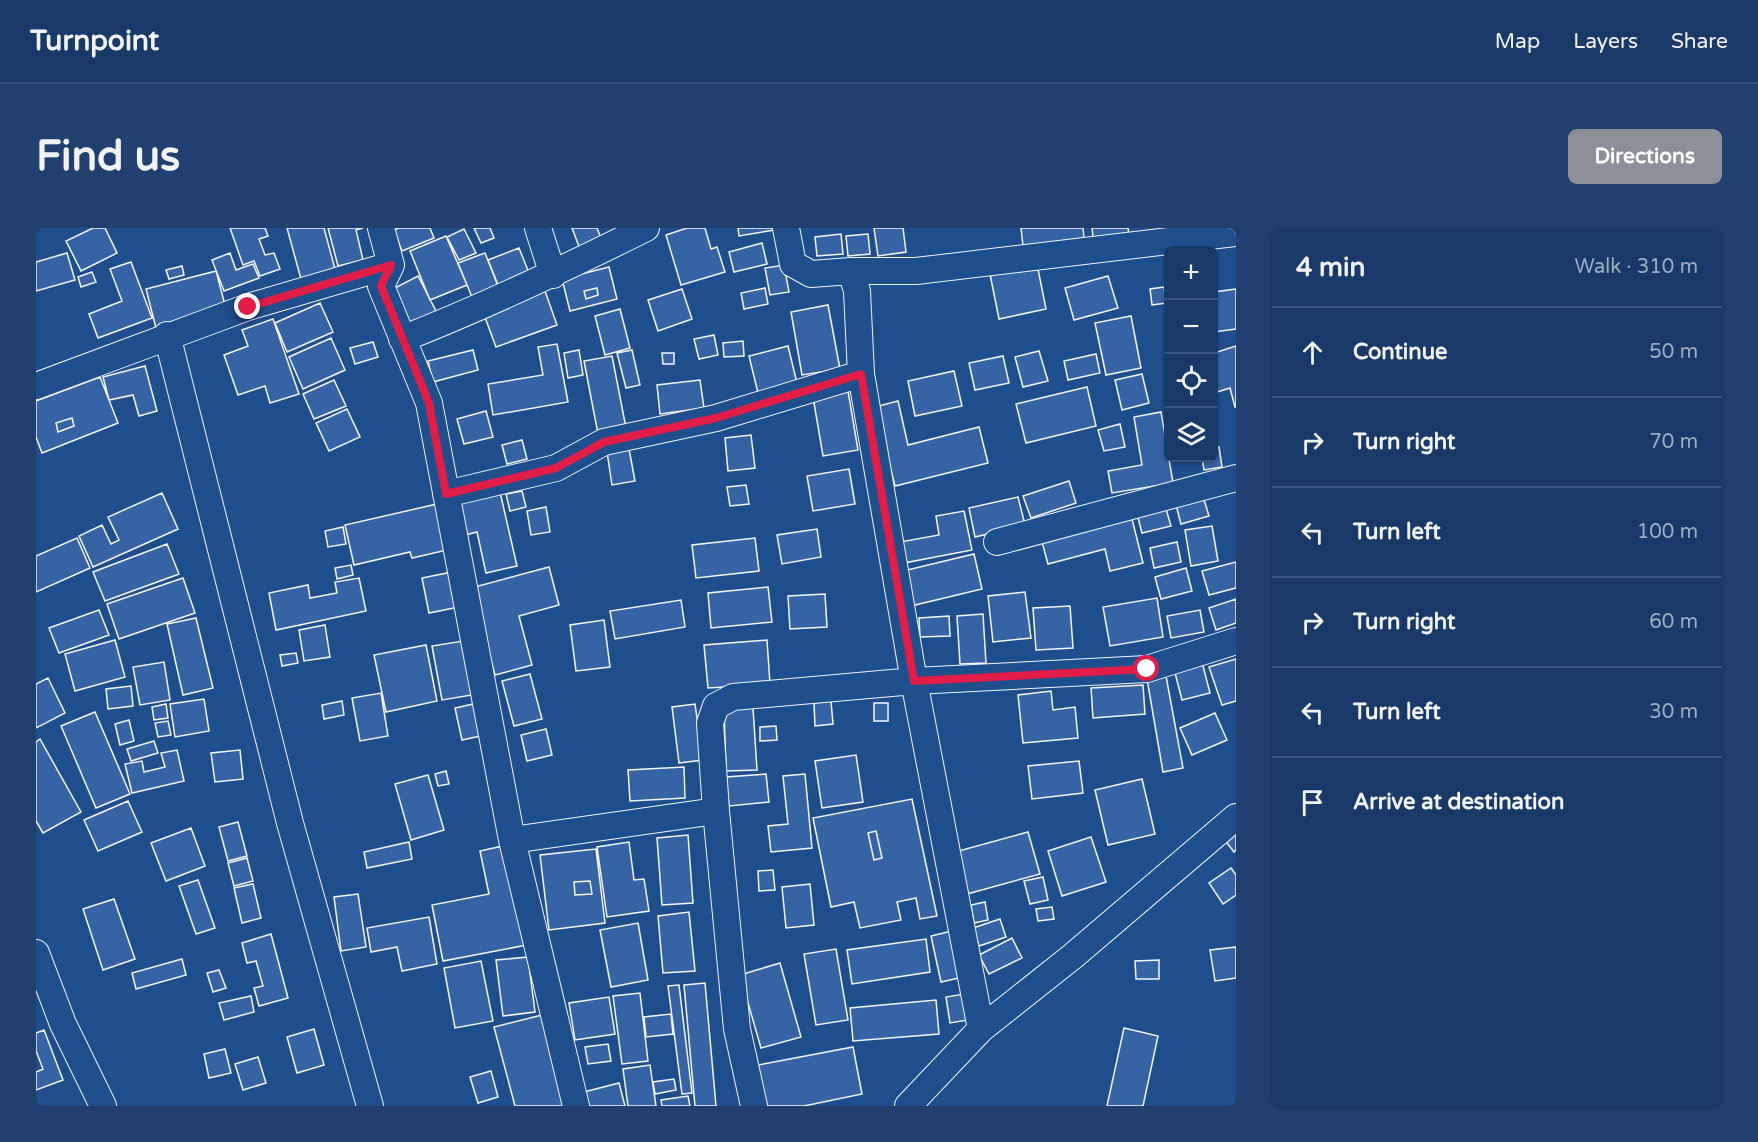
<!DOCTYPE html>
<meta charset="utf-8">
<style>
body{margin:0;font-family:"Varela Round",sans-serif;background:#20416f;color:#f1f3f6}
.controls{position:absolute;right:18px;top:18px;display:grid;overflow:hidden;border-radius:9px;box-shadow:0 2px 4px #0004}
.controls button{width:54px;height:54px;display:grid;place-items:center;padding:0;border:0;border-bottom:2px solid #36547d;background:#173a69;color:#f1f3f6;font:30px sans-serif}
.stop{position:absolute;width:18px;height:18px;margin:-14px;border:4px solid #e11d48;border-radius:50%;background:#fff}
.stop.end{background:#e11d48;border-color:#fff;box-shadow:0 2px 6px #0008}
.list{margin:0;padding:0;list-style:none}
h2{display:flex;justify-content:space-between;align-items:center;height:78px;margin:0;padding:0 24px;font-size:26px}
h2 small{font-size:20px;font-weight:400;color:#9eadc0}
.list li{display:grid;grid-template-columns:39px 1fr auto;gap:18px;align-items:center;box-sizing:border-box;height:90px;padding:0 24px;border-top:2px solid #36547d}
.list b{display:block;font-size:22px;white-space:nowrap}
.list em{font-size:20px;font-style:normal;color:#9eadc0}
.icon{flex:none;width:33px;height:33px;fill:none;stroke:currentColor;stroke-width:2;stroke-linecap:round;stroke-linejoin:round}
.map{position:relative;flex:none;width:1200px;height:878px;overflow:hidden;border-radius:9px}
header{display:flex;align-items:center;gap:36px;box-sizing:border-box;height:84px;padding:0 30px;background:#173a69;border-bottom:2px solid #36547d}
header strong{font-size:28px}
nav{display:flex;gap:33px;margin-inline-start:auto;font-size:21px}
.intro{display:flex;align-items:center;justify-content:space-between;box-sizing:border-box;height:144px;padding:0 36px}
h1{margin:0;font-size:42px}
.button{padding:15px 27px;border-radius:9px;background:#8c9099;color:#fff;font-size:21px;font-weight:700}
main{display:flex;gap:36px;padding:0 36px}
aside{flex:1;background:#173a69;border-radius:9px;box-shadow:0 2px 4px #0004}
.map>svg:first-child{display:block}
.building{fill:#3563a3;stroke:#f2f6ff;stroke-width:1.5;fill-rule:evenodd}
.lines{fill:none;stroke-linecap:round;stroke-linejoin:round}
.minor-casing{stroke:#f2f6ff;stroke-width:28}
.minor{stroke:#1f4e8c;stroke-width:26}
.route{stroke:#e11d48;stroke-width:8}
</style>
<header>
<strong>Turnpoint</strong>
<nav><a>Map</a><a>Layers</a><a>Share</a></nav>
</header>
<div class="intro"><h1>Find us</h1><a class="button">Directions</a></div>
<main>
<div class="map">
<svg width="1200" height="878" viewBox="0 0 1200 878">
<rect width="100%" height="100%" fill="#1f4e8c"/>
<path class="building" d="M57,0H69L81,25L45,43L30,13Z
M194,0H229L232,8L223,11L229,27L238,25L244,41L224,48L218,33L207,37Z
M251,0H288L299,41L265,51Z
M292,0H327L320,2L327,32L302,38Z
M363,0H394L398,10L366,23L358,2Z
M438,0H454L458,10L445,15Z
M536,0H561L566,13L544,21Z
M651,0H669L675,21L681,19L689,44L645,57L630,7Z
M702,0H738V2L703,8Z
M838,0H867L870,24L842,28Z
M985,0H1047L1048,10L987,18Z
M1056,0H1092L1093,7L1057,9Z
M428,1L440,25L423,32L411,9Z
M805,6L807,26L781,28L779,9Z
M832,6L834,26L812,28L810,8Z
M410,8L431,57L394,72L374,23Z
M726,15L731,36L698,44L693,24Z
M483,20L493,45L462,57L452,32Z
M31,25L39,52L0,63V34Z
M194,25L200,42L217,36L223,50L188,63L176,32Z
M449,25L462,58L436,69L422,35Z
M95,34L116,90L62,110L53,86L86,73L74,41Z
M1001,36L1010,81L963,91L954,46Z
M748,37L753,64L734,67L729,40Z
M146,38L148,47L133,51L130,42Z
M573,39L581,71L534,83L526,51ZM561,60L562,67L550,71L548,63Z
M180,43L190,81L120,100L110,61Z
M56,44L60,54L45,59L42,49Z
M382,48L401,85L374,99L355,62Z
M1072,48L1082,80L1038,92L1029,60Z
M1128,59L1130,75L1116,77L1114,61Z
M561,60L562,67L550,71L548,63Z
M729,60L732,76L708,81L705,65Z
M646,61L656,91L622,103L612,72Z
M1200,61V101L1178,104V64Z
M509,63L521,97L460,119L447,84Z
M284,75L297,104L251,124L239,95Z
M792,77L804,141L766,147L755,84Z
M584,81L594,120L569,127L559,88Z
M1095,88L1105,140L1070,147L1059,95Z
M237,91L263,166L234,175L229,158L202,167L188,127L212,118L206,102Z
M678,107L682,127L663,131L658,111Z
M295,110L309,142L267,161L253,129Z
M707,113L708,128L688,129L687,115Z
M337,114L342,129L319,136L314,120Z
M521,116L532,174L457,187L452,156L507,147L502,119Z
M752,118L761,155L722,165L713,128Z
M1200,118V179H1199L1194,160L1178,165V125Z
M437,122L442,142L397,154L392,133Z
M543,122L547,147L532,150L528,125Z
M596,122L604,157L590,160L581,125Z
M1003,123L1012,153L987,159L979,129Z
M626,125H638V136H627Z
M1060,126L1064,145L1032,152L1028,133Z
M576,128L591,205L563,211L548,133Z
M967,128L973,155L939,162L933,135Z
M109,138L121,183L103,188L97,167L73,172L67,149Z
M918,143L926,178L879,188L872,153Z
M1106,146L1113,175L1086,182L1079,152Z
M64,149L82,195L6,225L0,209V173ZM36,190L38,198L22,204L20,195Z
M298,152L310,178L278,191L267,166Z
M664,152L668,180L624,186L621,157Z
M1051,159L1060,198L990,215L980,176Z
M812,163L822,222L787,228L777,169Z
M862,173L872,217L943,199L952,235L859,258L839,179Z
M311,181L324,209L293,223L280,195Z
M450,183L457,209L428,216L421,191Z
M1125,184L1137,255L1076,265L1072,243L1106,237L1098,189Z
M36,190L38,198L22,204L20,195Z
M1084,196L1089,219L1068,223L1062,202Z
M715,207L719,240L692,243L689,210Z
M486,212L491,231L471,236L466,217Z
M1178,219H1183L1186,239L1168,242L1166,230H1178Z
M593,221L599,253L576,257L571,224Z
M813,241L819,276L777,283L771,248Z
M1033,253L1040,275L995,290L987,268Z
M710,257L713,276L694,278L691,259Z
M486,263L490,279L474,283L470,266Z
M464,264L481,338L450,345L441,304L429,307L422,274Z
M126,265L142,301L57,339L43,308L66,297L75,316L83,312L72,289Z
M1166,265L1173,288L1145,296L1139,273Z
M982,269L989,297L939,309L933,280Z
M1128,274L1135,298L1106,305L1100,282Z
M401,276L411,322L376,330L374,324L318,337L309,297Z
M510,279L514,304L495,307L491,283Z
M928,283L936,322L868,335L864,314L903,307L900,288Z
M1096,291L1107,335L1074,343L1069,321L1012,336L1006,314Z
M1176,298L1182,333L1155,338L1149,302Z
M307,299L310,316L292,319L289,303Z
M781,301L785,329L746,336L741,307Z
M41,310L54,340L0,364V328Z
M719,310L723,343L660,350L656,317Z
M1141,314L1145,334L1118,340L1114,320Z
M131,316L143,346L69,373L57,344Z
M938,326L946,361L875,378L867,343Z
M1200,334V360L1173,367L1166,343Z
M315,337L317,347L301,351L299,340Z
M513,339L523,377L483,388L496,437L459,447L435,360Z
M1150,340L1156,363L1125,371L1119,349Z
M416,344L423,379L393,385L386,350Z
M147,350L159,385L83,411L71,376Z
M323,350L330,383L240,402L233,365L272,357L274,370L301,365L299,354Z
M732,359L736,394L675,400L672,365Z
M989,364L995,410L957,414L952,368Z
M789,366L791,399L754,401L752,368Z
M1121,370L1127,409L1074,418L1067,379Z
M1200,371V395L1180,402L1173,380Z
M645,372L649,399L579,411L574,383Z
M1034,378L1037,420L1000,422L997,380Z
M63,382L73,407L23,425L13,400Z
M1164,382L1168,404L1135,410L1131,388Z
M947,386L950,435L924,436L921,388Z
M913,388L914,408L884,409L883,390Z
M160,390L177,460L147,467L131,396Z
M568,392L574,439L540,443L534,397Z
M289,397L294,429L268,433L263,402Z
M79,412L89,449L39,463L29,426Z
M731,412L734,456L672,460L668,417Z
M427,413L436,467L406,472L396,418Z
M390,417L401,473L350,484L338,427Z
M260,425L262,435L246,438L244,427Z
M1200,431V473L1186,477L1173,439Z
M128,434L134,472L104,477L97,439Z
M1166,434L1174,465L1146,472L1138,441Z
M494,446L506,491L478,498L466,453Z
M1130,448L1147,540L1127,544L1111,451Z
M12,450L29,485L0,500V456Z
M1107,457L1109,486L1057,490L1055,460Z
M95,458L97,478L72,481L70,461Z
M1015,463L1017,482L1039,479L1042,510L987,515L982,467Z
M345,465L352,508L324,513L316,470Z
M168,471L173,503L139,509L134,476Z
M306,473L308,487L288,491L286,477Z
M795,473L797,496L779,498L778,475Z
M442,475L449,507L426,512L419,480Z
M838,475H852V493H838Z
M130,476L132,490L118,492L116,479Z
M659,476L667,532L643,535L636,479Z
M717,480L721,542L690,543L688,481Z
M59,484L94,566L60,580L25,498Z
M1179,485L1191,512L1156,527L1144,500Z
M93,492L98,513L84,517L79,496Z
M132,493L135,507L122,509L119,495Z
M740,498L741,512L724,513V499Z
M510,501L516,527L491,533L485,507Z
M4,511L45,584L7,605L0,593V514Z
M118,513L122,525L95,533L91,521Z
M141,522L148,553L96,565L89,536L106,533L108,544L129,539L125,525Z
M204,522L207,551L179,554L175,525Z
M820,527L827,574L786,580L779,533Z
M1043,533L1047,565L996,571L992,538Z
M648,539L649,570L594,573L592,542Z
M410,543L413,556L402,558L399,546Z
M730,546L733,574L693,578L690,549Z
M769,546L776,620L735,624L732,598L752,596L747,548Z
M392,547L408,602L375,612L359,556Z
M1106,551L1119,606L1072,617L1059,562Z
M876,571L901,688L884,691L880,670L861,674L865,692L824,700L818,674L795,679L777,590ZM840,603L846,630L838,632L832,605Z
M92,573L106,604L62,623L48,592Z
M202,594L211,628L192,633L183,599Z
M155,600L169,638L130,653L115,615Z
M1200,602V622L1198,624L1188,611Z
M840,603L846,630L838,632L832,605Z
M992,604L1004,646L931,666L919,624Z
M652,607L657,675L626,677L621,610Z
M1055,609L1070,654L1026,668L1012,623Z
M373,614L376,631L331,640L328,624Z
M593,614L598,652L608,651L613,683L571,689L561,619Z
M471,617L491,717L407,733L396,677L453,666L444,623Z
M560,621L569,695L513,702L504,627ZM554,653L556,666L539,667L538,654Z
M211,630L217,653L198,658L192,635Z
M1195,640L1200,647V667L1187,676L1173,655Z
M737,642L739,662L723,663L722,643Z
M1007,649L1012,672L994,676L988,653Z
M162,652L179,700L160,706L143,658Z
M554,653L556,666L539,667L538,654Z
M217,656L225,690L206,695L198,660Z
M774,656L778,697L750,700L746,659Z
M322,666L330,719L305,723L298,669Z
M78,671L99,731L67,742L47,681Z
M949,674L952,692L938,695L935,677Z
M1016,679L1018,691L1002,693L1000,681Z
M653,684L659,743L627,745L622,688Z
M393,689L401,736L366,743L361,719L335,724L331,700Z
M964,691L970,709L943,718L937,700Z
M602,695L612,752L575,759L564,702Z
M916,703L927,749L905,754L895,708Z
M235,706L252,770L223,778L218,760L227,758L220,733L211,735L206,715Z
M976,710L986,730L953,746L943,727Z
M890,711L894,744L816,756L811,722Z
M1200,719V750L1179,753L1174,722Z
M800,721L812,792L780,797L768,726Z
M492,729L499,784L467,788L460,732Z
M146,731L150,747L100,761L96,745Z
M1123,732V751H1100L1099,733Z
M445,733L457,793L419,800L408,740Z
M744,735L765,809L725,820L704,747Z
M183,742L190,760L177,764L171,745Z
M669,755L680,878H659L648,757Z
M643,757L656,865L646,866L632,758Z
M604,765L612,833L586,836L577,768Z
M928,766L932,792L914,795L910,769Z
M215,768L218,784L188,792L183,775Z
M573,769L579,806L539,812L533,775Z
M900,772L903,806L817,813L814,780Z
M635,786L637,806L610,809L608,789Z
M506,787L530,878H479L458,799Z
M1088,800L1122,808L1107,878H1071Z
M278,801L288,837L261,845L251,809Z
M8,802L27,852L0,862V844L7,841L0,823V805Z
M572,816L575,833L552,836L549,819Z
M817,819L826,866L768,878H726L717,838Z
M189,821L195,845L173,850L168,826Z
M222,829L230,855L207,862L199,836Z
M614,837L620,878H592L587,841Z
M455,843L462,869L442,875L434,849Z
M638,851L640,862L619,866L617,854Z
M583,855L589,878H547L544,865Z
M652,868L654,878H626L625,872Z"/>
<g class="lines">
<g class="minor-casing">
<path id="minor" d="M345,0L355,37L345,58L393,175L476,612L540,878
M502,0L517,47
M750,0L757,36L775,46L815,43H880L1200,5
M815,43L821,63L825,146L878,453L945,801
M131,107L254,595L334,878
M366,111C450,78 530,40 610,0
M0,158L212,79L355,37
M410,266L520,240L568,214L680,190L825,146
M961,314L1200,250
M476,612L680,583
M0,725L27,796L67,878
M718,878L701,801L680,583L674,495L680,478L697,469L878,453L1111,441L1200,413
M872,878L945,801L1037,728L1200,589"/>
</g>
<use href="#minor" class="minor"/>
</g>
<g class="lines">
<path class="route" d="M212,79L355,37L345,58L393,175L410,266L520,240L568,214L680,190L825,146L878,453L1111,441"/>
</g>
</svg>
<div class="controls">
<button>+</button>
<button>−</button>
<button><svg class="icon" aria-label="locate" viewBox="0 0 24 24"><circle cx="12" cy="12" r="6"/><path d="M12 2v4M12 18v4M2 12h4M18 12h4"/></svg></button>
<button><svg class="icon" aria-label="layers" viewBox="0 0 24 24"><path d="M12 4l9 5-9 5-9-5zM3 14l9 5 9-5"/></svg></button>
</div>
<div class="stop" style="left:1111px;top:441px"></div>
<div class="stop end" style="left:212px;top:79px"></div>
</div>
<aside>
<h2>4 min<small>Walk · 310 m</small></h2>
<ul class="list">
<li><svg class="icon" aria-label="ahead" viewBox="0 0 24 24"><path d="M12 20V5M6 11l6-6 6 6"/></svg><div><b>Continue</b></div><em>50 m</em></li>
<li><svg class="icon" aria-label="right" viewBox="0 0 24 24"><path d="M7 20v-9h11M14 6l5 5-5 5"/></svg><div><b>Turn right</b></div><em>70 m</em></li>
<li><svg class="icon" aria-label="left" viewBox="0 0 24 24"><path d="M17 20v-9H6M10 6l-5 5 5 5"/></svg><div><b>Turn left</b></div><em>100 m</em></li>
<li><svg class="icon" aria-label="right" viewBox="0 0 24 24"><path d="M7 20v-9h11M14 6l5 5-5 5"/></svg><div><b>Turn right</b></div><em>60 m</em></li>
<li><svg class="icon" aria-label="left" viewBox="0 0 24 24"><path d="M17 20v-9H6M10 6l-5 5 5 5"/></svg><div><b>Turn left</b></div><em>30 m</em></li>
<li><svg class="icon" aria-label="arrive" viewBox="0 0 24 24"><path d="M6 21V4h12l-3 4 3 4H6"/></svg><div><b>Arrive at destination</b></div></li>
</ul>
</aside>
</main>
